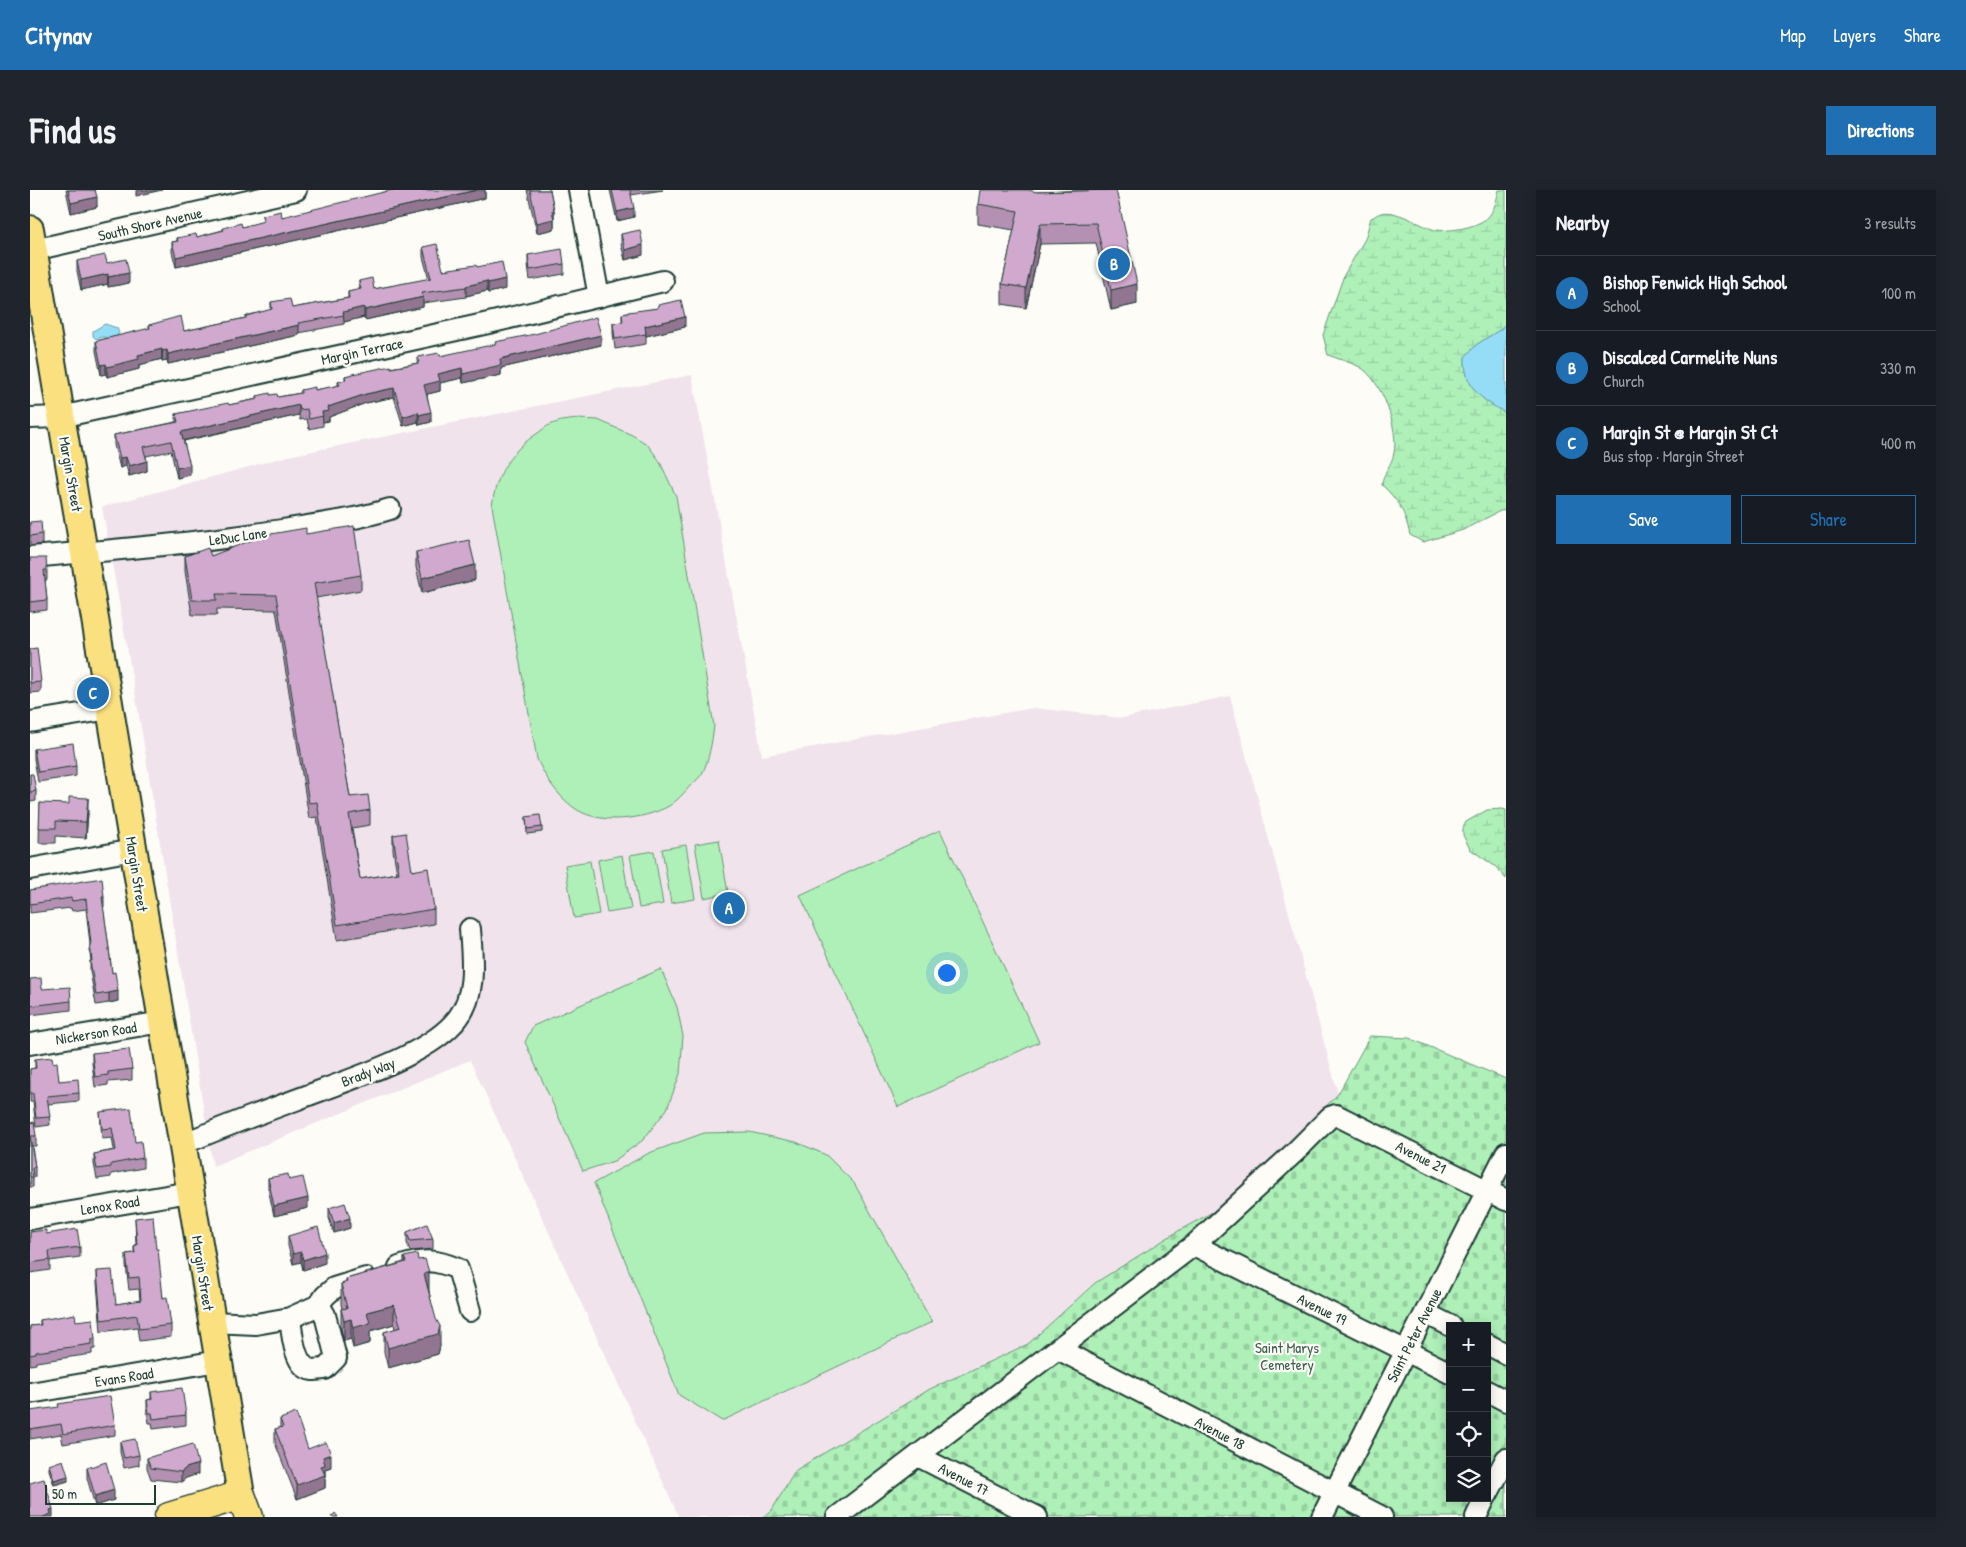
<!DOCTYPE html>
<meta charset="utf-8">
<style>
body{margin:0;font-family:"Patrick Hand",sans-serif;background:#20242c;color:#f1f3f6}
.controls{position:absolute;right:15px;bottom:15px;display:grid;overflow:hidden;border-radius:0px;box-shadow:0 2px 12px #0003}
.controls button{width:45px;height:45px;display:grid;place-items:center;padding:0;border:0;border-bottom:1px solid #363941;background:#171b24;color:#f1f3f6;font:25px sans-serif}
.scale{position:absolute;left:15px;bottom:12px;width:111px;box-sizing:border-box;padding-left:5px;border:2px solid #1f3d34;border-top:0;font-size:14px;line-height:18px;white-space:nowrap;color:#1f3d34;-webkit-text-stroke:4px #fdfcf7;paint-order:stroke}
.you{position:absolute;left:916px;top:782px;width:18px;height:18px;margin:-12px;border:4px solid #fff;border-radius:50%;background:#1a73e8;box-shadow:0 0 0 8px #1a73e833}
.badge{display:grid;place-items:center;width:32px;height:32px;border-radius:50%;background:#1f6fb2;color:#fff;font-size:16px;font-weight:700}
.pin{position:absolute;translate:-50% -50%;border:2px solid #fff;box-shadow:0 1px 5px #0006}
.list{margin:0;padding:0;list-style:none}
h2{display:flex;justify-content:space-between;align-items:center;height:65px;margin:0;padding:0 20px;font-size:21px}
h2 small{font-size:16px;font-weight:400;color:#9ea1a6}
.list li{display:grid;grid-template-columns:32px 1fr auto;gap:15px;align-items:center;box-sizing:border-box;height:75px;padding:0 20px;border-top:1px solid #363941}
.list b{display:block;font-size:19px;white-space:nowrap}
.list p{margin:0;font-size:16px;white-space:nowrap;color:#9ea1a6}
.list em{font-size:16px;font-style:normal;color:#9ea1a6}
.actions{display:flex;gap:10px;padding:15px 20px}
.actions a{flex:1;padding:11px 0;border:1px solid #1f6fb2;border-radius:0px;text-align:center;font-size:18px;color:#1f6fb2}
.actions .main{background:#1f6fb2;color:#fff}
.icon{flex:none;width:28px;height:28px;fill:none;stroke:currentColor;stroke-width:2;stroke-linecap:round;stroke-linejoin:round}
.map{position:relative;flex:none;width:1476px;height:1327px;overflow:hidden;border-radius:0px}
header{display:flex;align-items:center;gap:30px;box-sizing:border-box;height:70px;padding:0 25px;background:#1f6fb2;color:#fff}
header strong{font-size:24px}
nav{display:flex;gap:28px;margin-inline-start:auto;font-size:18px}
.intro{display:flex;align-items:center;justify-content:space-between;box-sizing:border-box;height:120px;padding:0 30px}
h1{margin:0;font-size:35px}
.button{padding:12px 22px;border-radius:0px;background:#1f6fb2;color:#fff;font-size:18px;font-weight:700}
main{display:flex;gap:30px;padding:0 30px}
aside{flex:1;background:#171b24;border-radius:0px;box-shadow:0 2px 12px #0003}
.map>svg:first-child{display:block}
.built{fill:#f0e3eb}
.green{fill:#aff0b9;stroke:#679676}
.wetland{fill:url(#wetland-marsh);stroke:#679676}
.cemetery{fill:url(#cemetery-stones);stroke:#679676;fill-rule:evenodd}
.water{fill:#95ddf7;stroke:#669da9}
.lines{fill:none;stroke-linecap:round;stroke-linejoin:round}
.minor-casing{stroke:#1f3d34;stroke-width:24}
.major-casing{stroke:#1f3d34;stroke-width:30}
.highway-casing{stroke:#1f3d34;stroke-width:31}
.minor{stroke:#fdfcf7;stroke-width:20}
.major{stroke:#fbe080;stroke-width:26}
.highway{stroke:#fbe080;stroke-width:28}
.wall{fill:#b491b2;stroke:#1f3d34}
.shaded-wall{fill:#927691;stroke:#1f3d34}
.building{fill:#d1a9cf;stroke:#1f3d34}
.labels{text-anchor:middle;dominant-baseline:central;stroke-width:4.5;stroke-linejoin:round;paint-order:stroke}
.street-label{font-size:15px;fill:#1f3d34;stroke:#fdfcf7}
.park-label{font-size:15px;fill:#3c614f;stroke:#fdfcf7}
</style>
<header>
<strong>Citynav</strong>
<nav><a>Map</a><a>Layers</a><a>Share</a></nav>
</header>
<div class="intro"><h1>Find us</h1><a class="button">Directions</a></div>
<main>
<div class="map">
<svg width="1476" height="1327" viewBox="0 0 1476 1327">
<defs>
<pattern id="wetland-marsh" width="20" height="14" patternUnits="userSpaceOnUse" patternTransform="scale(1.25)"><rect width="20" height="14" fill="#aff0b9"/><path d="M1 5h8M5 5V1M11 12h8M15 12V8" fill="none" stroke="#96cfa0"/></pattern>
<pattern id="cemetery-stones" width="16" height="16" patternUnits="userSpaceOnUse" patternTransform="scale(1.25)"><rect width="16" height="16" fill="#aff0b9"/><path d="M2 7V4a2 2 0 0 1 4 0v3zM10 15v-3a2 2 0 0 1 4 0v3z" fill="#96cfa0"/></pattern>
</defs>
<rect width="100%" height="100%" fill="#fdfcf7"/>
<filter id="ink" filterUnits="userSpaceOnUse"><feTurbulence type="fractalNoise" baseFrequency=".02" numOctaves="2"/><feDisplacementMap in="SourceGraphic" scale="10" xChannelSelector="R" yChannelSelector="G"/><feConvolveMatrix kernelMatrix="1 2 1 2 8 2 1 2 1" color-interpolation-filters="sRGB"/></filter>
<g filter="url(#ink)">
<path class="built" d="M662,185L732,566L1003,518L1092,528L1200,506L1308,904L1201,1013L1150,1040L1065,1093L998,1154L900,1199L766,1280L740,1323L732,1327H649L440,870L183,976L109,525L72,317L258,266Z"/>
<path class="green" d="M548,229L568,230L602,245L617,254L629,270L646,306L684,536C682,552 679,570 672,584C669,588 665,592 661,595C655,602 647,611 639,616C613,630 568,636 543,617C527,605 515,587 507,569L462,316C466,284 481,260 508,243C513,239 519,234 525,233C532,230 541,230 548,229Z
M910,640L1009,852L868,917L770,705Z
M689,650L698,703L674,708L665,654Z
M656,655L665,709L641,713L632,659Z
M624,661L633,714L609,718L600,665Z
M592,665L601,719L577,723L568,670Z
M560,671L569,724L544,728L535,675Z
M631,779L647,817L653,846L650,884L637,919L613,950L584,971L553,981L495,852L503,836Z
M719,942L766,952L796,965L824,993L902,1132L692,1231L649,1205L564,993L619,963L674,943Z"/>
<path class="wetland" d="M1469,0H1476V133L1471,139L1446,155L1435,167C1434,197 1451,210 1476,223V320L1470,321L1433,340L1393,352L1380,345C1375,322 1369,311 1352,295C1353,282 1362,275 1364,263C1369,239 1352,190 1330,177C1320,172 1308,169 1298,165L1293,145L1314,85L1335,49L1341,28C1344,27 1347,24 1351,23C1365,19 1388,34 1402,39C1415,43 1446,38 1457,28C1464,22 1467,9 1469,0Z
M1472,619L1476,620V689L1466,677L1440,659L1433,645V638L1436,632L1457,620Z"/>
<path class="cemetery" d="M1340,846L1379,848L1476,889V1327H732L740,1323L766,1280L900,1199L998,1154L1065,1093L1150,1040L1201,1012L1308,904ZM1420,1136H1457V1308H1420Z"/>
<path class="water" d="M1476,133V223C1451,210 1434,197 1435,167L1446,155L1471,139Z
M75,134L87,138L89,143L86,148L72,147L66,149L63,146V141Z"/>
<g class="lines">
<g class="minor-casing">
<path id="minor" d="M549,0L569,107
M4,60L266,0
M0,228L31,227L463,132L633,91
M0,367C84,360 169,353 252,340C288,334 325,330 360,319
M0,532L80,519
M0,679L103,660
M0,854L132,832
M153,954C199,934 247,917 295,899C335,884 402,862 428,828C447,803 442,768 440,739
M0,1029L160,1002
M1164,1055L1420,1183
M369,1077C392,1069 405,1069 428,1079L440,1121
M1395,1123L1421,1136
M260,1128C262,1143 264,1177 282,1180C286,1180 291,1179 295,1179L306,1168L295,1125L289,1115
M181,1132L226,1134L260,1128L289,1115L295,1106L304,1098L336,1088
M1457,1154L1476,1164
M1028,1159L1352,1327
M1457,1201L1476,1211
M0,1203L188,1171
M888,1266L1007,1327
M1457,1305L1476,1269
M807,1327L1164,1055L1265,962L1300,927L1306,925L1476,1010
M1292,1327L1476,963
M1446,1327L1455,1308"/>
</g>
<g class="major-casing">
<path id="major" d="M0,39L211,1305"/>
</g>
<g class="highway-casing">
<path id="highway" d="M139,1327L211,1305L219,1327"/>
</g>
<use href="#minor" class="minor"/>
<use href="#major" class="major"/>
<use href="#highway" class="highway"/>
</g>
<path class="wall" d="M36,0H65L67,17L41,23Z
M455,0V8L146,77L142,62V52L147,51V48L167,47L193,40V38L212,37L233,32V25L252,27Z
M497,0H520L524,20V39L507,43Z
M580,0H633L601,5L604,27L587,31Z
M1058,0L1107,114L1081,120L1066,53L1010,54L996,118L972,114V94L984,40L948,34V14L1007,2Z
M591,44L613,65L595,70L591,54Z
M393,57L413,80L447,77L475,99L458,103L457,101L436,106V107L393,113V117L335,130L334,127L314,132V134L269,143V145L138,174L137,170L132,171V169L109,175V179L77,187L76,184L71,185L66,161V151L119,139V135L154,141L216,128V126L241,120V112L262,118L318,108V102L329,100V91L344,99L399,89L393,67Z
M498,65L534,74V84L500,90L498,75Z
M47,71L77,73L99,93L78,97V94L51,100L47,81Z
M628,115L655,137L616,146V154L585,159L583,143V133L592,132V124L628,118Z
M571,155L471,178V185L433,193L432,188L410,193V201L397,204L401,232L389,235L388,232L373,236L364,207L336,213L299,227V231L293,232V236L279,239L277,229L270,230L269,225L154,251L160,285L147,288L141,261L116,266L117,281L99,286L96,276L90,278L84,255V245L146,232V224L199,215L227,209V206L240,205L248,207L271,203V200H285L308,196V192L315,190V186L388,173V167Z
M0,332L12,344V354L0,356Z
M276,344L331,385V400L286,408L320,607L340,620V635L322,638L330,689L367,683L363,660V645L404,719V734L307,750L287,627L279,628L246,420L187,419V425H162L155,381V366H181Z
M386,362L445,390L392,403L386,377Z
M0,368L17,380V390H15L17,410V420L0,422Z
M0,459L11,492V502L0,503Z
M4,559L46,576V586L8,592L4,569Z
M0,584L6,601V611L0,612Z
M10,613L58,623L56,648L26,646V653H9Z
M496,627L512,637V642L497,644Z
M0,700L74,707V717H73L78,751L82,783L88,811L79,813L66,815L60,781V771H61L60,764V754L56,719L42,721L41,718L0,723Z
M0,789L12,799L41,811V820L0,825Z
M62,863L102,879V890L78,892V895L65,897L62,873Z
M5,869L23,873L29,891L49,903V911L18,914L20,935L6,937L3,912H0V879L5,878Z
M70,922L105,952L113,968V978L81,984V987L67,989L64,974V964L84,960L82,948L72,949Z
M0,933L6,946V956H2L5,977V987L3,988V997H0Z
M238,988L259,990L278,1018L244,1026L238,998Z
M299,1018L320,1038L304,1043L299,1028Z
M105,1028L126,1059L133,1108L141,1135V1147L109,1151L107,1137L71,1142L67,1093V1081L86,1114L110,1111L109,1099L99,1100L96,1075V1064L104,1063V1056L106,1055Z
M0,1042L16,1044L50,1057V1067L20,1071V1080L0,1083Z
M377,1042L403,1049V1059L380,1061L377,1053Z
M258,1046L295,1073L273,1080L271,1072L263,1074L258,1056Z
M374,1067L399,1101L410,1156L408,1164L358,1178L354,1162V1142L365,1139L364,1134L340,1141V1153L323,1158L321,1149L314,1151L311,1139V1119H312L311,1114V1094L316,1093V1089L374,1072Z
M10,1130L46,1131L65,1149V1159H62V1164L6,1172V1174L0,1175V1136L10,1135Z
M121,1202L156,1225V1235L123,1239L122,1233H119L117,1220V1210L121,1209Z
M0,1221L85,1235V1245L33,1254L31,1244L0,1249Z
M250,1229L278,1259L301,1277L295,1279V1298L267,1309L245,1253V1239L250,1238Z
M90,1252L109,1265V1275L94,1278L90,1262Z
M117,1268L168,1284L156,1288L151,1292L121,1289L117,1278Z
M19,1275L38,1291L24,1295L19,1280Z
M57,1278L84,1310L65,1316L57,1288Z"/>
<path class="shaded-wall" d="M106,0H132L106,6Z
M447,0H455V8L146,77V67Z
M67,7V17L41,23V13Z
M604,18V27L587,31V22Z
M524,20V39L507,43V33L522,21Z
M1010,34V54L996,118V98Z
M613,55V65L595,70V60Z
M99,83V93L78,97V87Z
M78,84V94L51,100V90Z
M475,89V99L458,103V93Z
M457,91V101L436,106V96Z
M1107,94V114L1081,120V100Z
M393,107V117L335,130V120Z
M334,117V127L314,132L313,122Z
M655,127V137L616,146L615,136Z
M269,135V145L138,174V164Z
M571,145V155L471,178V185L433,193V184L470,169Z
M132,159V169L109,175V179L77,187V177L108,165Z
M137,160V170L132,171V161Z
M76,174V184L71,185V175Z
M432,178V188L410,193V201L394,205V195L408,184Z
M364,198V207L336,213L299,227V231L293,232L292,222L298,217L336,204Z
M269,215V225L151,251V242Z
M388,222V232L373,236V227Z
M401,222V232L389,235V225Z
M96,267V276L90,278V268Z
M117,271V281L99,286V276Z
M160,275V285L147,288V278Z
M445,375V390L392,403V388Z
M58,608V623L56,648V632Z
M88,801V811L79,813V803Z
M278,1008V1018L244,1026V1016Z
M320,1028V1038L304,1043V1033Z
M271,1062V1072L263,1074V1064Z
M295,1063V1073L273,1080V1070Z
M399,1082V1102L394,1084Z
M364,1115V1134L340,1141V1153L323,1158V1138L337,1122Z
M321,1129V1149L314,1151V1131Z
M410,1136V1156L408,1164L358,1178V1158Z
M301,1264V1277L295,1279V1298L267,1309V1295L291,1276L293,1267Z
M168,1274V1284L156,1288L151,1292V1282L156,1278Z
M38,1286V1291L24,1295V1290Z
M84,1300V1310L65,1316V1306Z
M23,1319V1327H13L20,1320Z"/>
<path class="building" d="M38,0H65L67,7L41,13Z
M362,0H447L146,67L142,52L148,51L147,48L166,44L167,47L194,40L193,38L211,33L212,37L234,31L233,25L251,21L252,27Z
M500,0H520L524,20L522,21L524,29L507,33Z
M582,0H600L604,18L587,22Z
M950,0H998L1007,2L1086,0L1107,94L1081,100L1066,33L1010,34L996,98L972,94L988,21L948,14Z
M610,40L613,55L595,60L591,44Z
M407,54L413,80L446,75L447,77L472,72L475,89L458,93L457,91L436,96V97L392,103L393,107L335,120L334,117L313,122L314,125L268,133L269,135L138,164L137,160L132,161V159L108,165L109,169L77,177L76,174L71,175L66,151L120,138L119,135L151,126L154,141L216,128V126L242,119L241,112L260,109L262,118L319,108L318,102L331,99L329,91L342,88L344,99L401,88L393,57Z
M532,59L534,74L500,80L498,65Z
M75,65L77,73L96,69L99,83L78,87V84L51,90L47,71Z
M651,110L655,127L615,136L616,144L585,149L583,133L593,132L592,124L598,123V122L628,118V115Z
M566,127L571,145L470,169L471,175L433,184L432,178L408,184L410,191L394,195L401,222L389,225L388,222L373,227L364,198L336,204L298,217L299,221L292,222L293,226L279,229L277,219L270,220L269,215L151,242L160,275L147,278L141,251L113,257L117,271L99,276L96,267L90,268L84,245L148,232L146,224L198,213L199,215L228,209L227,206L240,203V205L247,204L248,207L271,203V200L285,197V200L310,195L308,192L316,190L315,186L323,184L361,176V178L389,173L388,167L409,163L410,166L466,154L465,152L505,144Z
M11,331L12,344L0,346V332Z
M324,336L331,385L284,393L320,607L338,605L340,620L319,624L330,689L369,683L363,645L376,643L382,681L398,678L404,719L307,735L287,612L279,613L246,405L186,404L187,410H162L155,366L178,358L181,366L235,345L276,338V344Z
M439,350L445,375L392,388L386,362Z
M0,368H16L17,380H14L17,410L0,412Z
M7,458L11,492L0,493V459Z
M43,553L46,576L8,582L4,559Z
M0,584H3L6,601L0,602Z
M39,607L58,608L56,632L26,631V638H9L10,613L39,614Z
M510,625L512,637L497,639L496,627Z
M72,688L74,707H72L78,751L82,783L85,782L88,801L79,803L66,805L60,771H62L60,754H61L56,709L42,711L41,708L0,714V700Z
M11,788L12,799L40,797L41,811L0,816V789Z
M99,859L102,879L78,882V885L65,887L62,863Z
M22,867L23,873L27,872L29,891L48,889L49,903L17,906L20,927L6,928L3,903H0V879L6,878L5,869Z
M101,918L105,952L111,951L113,968L81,974V977L67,979L64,964L86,960L82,938L72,939L70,922Z
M4,932L6,946H0L5,977L2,978L3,987H0V933Z
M258,984L259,990L273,987L278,1008L244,1016L238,988Z
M315,1013L320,1028L304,1033L299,1018Z
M123,1026L126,1059H128L133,1108L137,1107L141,1135L109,1139L107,1125L71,1130L67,1081L82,1080L86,1114L111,1110L109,1087L99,1088L96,1064L105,1063L104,1056L107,1055L105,1028Z
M397,1034L403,1049L380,1051L377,1042Z
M288,1037L295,1063L273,1070L271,1062L263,1064L258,1046Z
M47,1039L50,1057L19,1061L20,1070L0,1073V1042L16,1040V1044Z
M387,1064L388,1070L395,1069L399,1082L394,1084L406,1129L410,1136L408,1144L358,1158L354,1142L371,1137L364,1115L337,1122L340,1133L323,1138L321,1129L314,1131L311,1119L317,1118L311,1094L317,1092L316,1089L376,1072L374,1067Z
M45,1124L46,1131L63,1129L65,1149H62V1154L6,1162V1164L0,1165V1136L11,1135L10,1130Z
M152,1198L156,1225L123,1229L122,1223H119L117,1210L122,1209L121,1202Z
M80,1206L85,1235L33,1244L31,1234L0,1239V1221L29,1217L28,1214Z
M266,1223L278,1259L296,1252L301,1264L293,1267L295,1275L291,1276L295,1285L267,1295L245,1239L253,1237L250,1229Z
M105,1249L109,1265L94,1268L90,1252Z
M163,1254L168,1274L156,1278L151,1282L121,1278L117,1268Z
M33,1270L38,1286L24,1290L19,1275Z
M76,1272L84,1300L65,1306L57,1278Z
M14,1289L23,1319L20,1320L21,1324L13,1327H1L0,1325V1293Z
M305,1323L308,1327H301Z"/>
</g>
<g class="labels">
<g class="street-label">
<text transform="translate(120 34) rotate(-13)">South Shore Avenue</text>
<text transform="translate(332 161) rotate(-12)">Margin Terrace</text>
<text transform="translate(41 284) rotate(80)">Margin Street</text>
<text transform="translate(208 346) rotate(-8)">LeDuc Lane</text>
<text transform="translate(107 684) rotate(81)">Margin Street</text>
<text transform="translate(66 843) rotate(-9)">Nickerson Road</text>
<text transform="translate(338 882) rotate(-21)">Brady Way</text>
<text transform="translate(1391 967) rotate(27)">Avenue 21</text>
<text transform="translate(80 1015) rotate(-9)">Lenox Road</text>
<text transform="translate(173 1083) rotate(81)">Margin Street</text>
<text transform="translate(1292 1119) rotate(26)">Avenue 19</text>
<text transform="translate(1384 1145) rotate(-63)">Saint Peter Avenue</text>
<text transform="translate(94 1187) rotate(-9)">Evans Road</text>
<text transform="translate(1190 1243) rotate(28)">Avenue 18</text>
<text transform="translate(934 1289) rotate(27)">Avenue 17</text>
</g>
<g class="park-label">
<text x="1257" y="1157">Saint Marys<tspan x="1257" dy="17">Cemetery</tspan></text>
</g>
</g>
</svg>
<div class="controls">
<button>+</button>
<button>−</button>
<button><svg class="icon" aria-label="locate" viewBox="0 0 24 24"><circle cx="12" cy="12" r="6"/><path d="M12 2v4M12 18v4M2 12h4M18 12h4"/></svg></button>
<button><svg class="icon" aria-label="layers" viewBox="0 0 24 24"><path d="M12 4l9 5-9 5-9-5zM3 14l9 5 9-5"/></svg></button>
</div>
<div class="scale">50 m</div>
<div class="you"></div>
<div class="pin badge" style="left:699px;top:718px">A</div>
<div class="pin badge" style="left:1084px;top:74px">B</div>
<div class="pin badge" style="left:63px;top:503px">C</div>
</div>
<aside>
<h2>Nearby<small>3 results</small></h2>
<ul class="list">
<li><span class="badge">A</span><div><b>Bishop Fenwick High School</b><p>School</p></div><em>100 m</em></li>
<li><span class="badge">B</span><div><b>Discalced Carmelite Nuns</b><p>Church</p></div><em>330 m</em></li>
<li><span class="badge">C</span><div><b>Margin St @ Margin St Ct</b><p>Bus stop · Margin Street</p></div><em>400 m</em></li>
</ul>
<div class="actions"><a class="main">Save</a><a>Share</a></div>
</aside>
</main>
